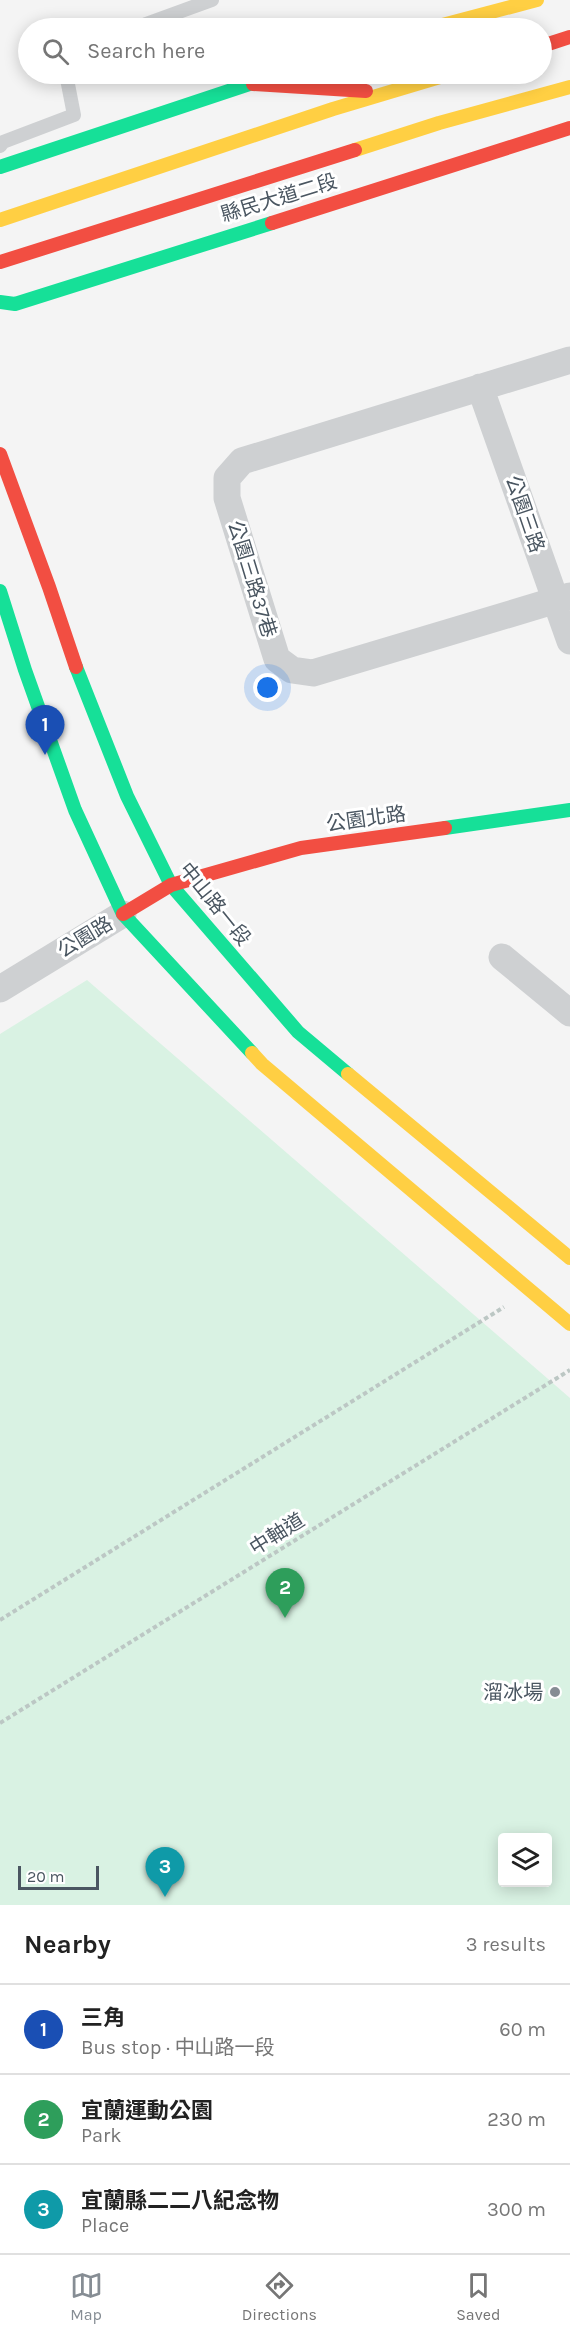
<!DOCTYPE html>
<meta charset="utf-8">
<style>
body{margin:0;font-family:Karla,"Noto Sans TC",sans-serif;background:#f6f6f6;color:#222}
.controls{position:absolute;right:18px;bottom:18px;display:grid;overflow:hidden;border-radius:6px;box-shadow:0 3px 15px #0003}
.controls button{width:54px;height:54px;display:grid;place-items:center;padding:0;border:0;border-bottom:2px solid #e0e0e0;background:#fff;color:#222;font:30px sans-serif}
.scale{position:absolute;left:18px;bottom:15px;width:81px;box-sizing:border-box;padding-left:6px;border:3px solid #4a5661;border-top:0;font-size:16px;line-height:21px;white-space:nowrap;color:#4a5661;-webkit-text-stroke:4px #fff;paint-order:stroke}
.you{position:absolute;left:268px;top:688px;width:21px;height:21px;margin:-15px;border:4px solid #fff;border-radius:50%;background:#1a73e8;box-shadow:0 0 0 9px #1a73e833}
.badge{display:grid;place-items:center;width:39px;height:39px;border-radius:50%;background:#868d94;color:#fff;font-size:20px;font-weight:700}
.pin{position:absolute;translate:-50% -50px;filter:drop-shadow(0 2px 3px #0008)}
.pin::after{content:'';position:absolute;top:32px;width:21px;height:18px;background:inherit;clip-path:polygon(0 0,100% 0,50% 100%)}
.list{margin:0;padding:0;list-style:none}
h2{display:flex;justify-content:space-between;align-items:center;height:78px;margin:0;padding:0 24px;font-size:26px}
h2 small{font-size:20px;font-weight:400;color:#767676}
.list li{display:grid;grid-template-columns:39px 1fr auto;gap:18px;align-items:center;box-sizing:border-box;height:90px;padding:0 24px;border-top:2px solid #e0e0e0}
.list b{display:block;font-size:22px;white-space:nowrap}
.list p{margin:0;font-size:20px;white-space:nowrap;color:#767676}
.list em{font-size:20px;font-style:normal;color:#767676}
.icon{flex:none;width:33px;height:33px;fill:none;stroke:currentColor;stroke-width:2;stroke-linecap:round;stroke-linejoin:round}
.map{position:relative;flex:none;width:570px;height:1905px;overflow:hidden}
.search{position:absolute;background:#fff;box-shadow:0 3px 15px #0003;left:18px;right:18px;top:18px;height:66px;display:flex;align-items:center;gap:15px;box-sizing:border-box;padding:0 21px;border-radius:33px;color:#767676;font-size:22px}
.sheet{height:348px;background:#fff}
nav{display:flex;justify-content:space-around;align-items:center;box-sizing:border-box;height:84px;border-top:2px solid #e0e0e0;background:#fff;font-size:16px;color:#767676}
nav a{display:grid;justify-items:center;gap:3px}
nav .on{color:#868d94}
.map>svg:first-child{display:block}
.green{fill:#d9f2e3;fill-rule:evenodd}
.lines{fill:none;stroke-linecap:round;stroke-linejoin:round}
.path{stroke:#bcc7c4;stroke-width:4;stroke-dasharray:4.5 3;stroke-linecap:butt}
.lane{stroke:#ced0d2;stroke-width:14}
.street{stroke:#ced0d2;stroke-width:27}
.fast{stroke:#16e098;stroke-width:14}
.slow{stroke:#ffcf43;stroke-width:14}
.jam{stroke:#f24e42;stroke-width:14}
.poi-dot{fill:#868d94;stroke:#fff;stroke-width:2}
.labels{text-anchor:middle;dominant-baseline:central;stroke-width:6;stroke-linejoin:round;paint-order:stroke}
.street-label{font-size:20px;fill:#4a5661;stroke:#fff}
.poi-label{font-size:20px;fill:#4a5661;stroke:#fff;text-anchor:end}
</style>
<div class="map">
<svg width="570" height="1905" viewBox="0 0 570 1905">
<rect width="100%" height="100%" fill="#f4f4f4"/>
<path class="green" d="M87,980L570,1398V1905H0V1034ZM502,1838H548V1882H502Z"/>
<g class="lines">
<path class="path" d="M0,1620L504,1307
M0,1723L570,1370"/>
<path class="lane" d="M135,28L212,0
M0,146L3,142L74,115L66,74"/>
<path class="street" d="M570,360L242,461L227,478V498L277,659L292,670L313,673L570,596
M480,387L570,641
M502,957L570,1013
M0,989L123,914"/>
<path class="fast" d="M0,167L280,74
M0,302L15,304L272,223
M0,591L25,670L75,810L123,914L252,1053
M76,667L127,796L171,885L298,1032L348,1074
M445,828L570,810"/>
<path class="slow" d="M431,28L537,0
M355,150L439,123L570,87
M0,220L333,109L450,74
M252,1053L262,1064L570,1324
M348,1074L570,1258"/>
<path class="jam" d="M542,46L570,37
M253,84L366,91
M272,223L570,128
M0,262L355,150
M0,454L49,587L76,667
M123,914L171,885L301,848L445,828"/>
</g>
<circle class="poi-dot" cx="555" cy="1692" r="6"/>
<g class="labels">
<g class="street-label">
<text transform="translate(279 198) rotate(-17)">縣民大道二段</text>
<text transform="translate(525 514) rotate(71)">公園三路</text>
<text transform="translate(252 579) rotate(73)">公園三路37巷</text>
<text transform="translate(366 819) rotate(-8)">公園北路</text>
<text transform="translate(215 904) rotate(51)">中山路一段</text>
<text transform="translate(85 937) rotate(-31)">公園路</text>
<text transform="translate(277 1534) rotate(-32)">中軸道</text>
</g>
<g class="poi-label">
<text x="543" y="1692">溜冰場</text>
</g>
</g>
</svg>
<div class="controls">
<button><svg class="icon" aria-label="layers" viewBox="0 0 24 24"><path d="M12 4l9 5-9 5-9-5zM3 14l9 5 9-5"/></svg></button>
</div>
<div class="scale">20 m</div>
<div class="you"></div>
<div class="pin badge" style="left:45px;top:755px;background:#1a4fb4">1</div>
<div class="pin badge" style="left:285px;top:1618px;background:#2e9e5b">2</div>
<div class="pin badge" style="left:165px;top:1897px;background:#0f9aa8">3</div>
<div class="search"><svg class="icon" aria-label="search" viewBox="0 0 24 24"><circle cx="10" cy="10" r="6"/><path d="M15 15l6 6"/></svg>Search here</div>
</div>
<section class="sheet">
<h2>Nearby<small>3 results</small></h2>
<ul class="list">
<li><span class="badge" style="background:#1a4fb4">1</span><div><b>三角</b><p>Bus stop · 中山路一段</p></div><em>60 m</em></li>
<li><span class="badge" style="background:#2e9e5b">2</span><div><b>宜蘭運動公園</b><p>Park</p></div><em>230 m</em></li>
<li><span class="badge" style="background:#0f9aa8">3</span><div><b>宜蘭縣二二八紀念物</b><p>Place</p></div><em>300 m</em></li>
</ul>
</section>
<nav>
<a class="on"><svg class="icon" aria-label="map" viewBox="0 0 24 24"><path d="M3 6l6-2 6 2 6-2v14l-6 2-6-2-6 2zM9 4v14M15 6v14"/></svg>Map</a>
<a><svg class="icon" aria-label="directions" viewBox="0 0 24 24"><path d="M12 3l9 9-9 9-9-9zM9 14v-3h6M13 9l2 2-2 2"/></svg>Directions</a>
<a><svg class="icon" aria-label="saved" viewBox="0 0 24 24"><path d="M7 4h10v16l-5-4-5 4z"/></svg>Saved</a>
</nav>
